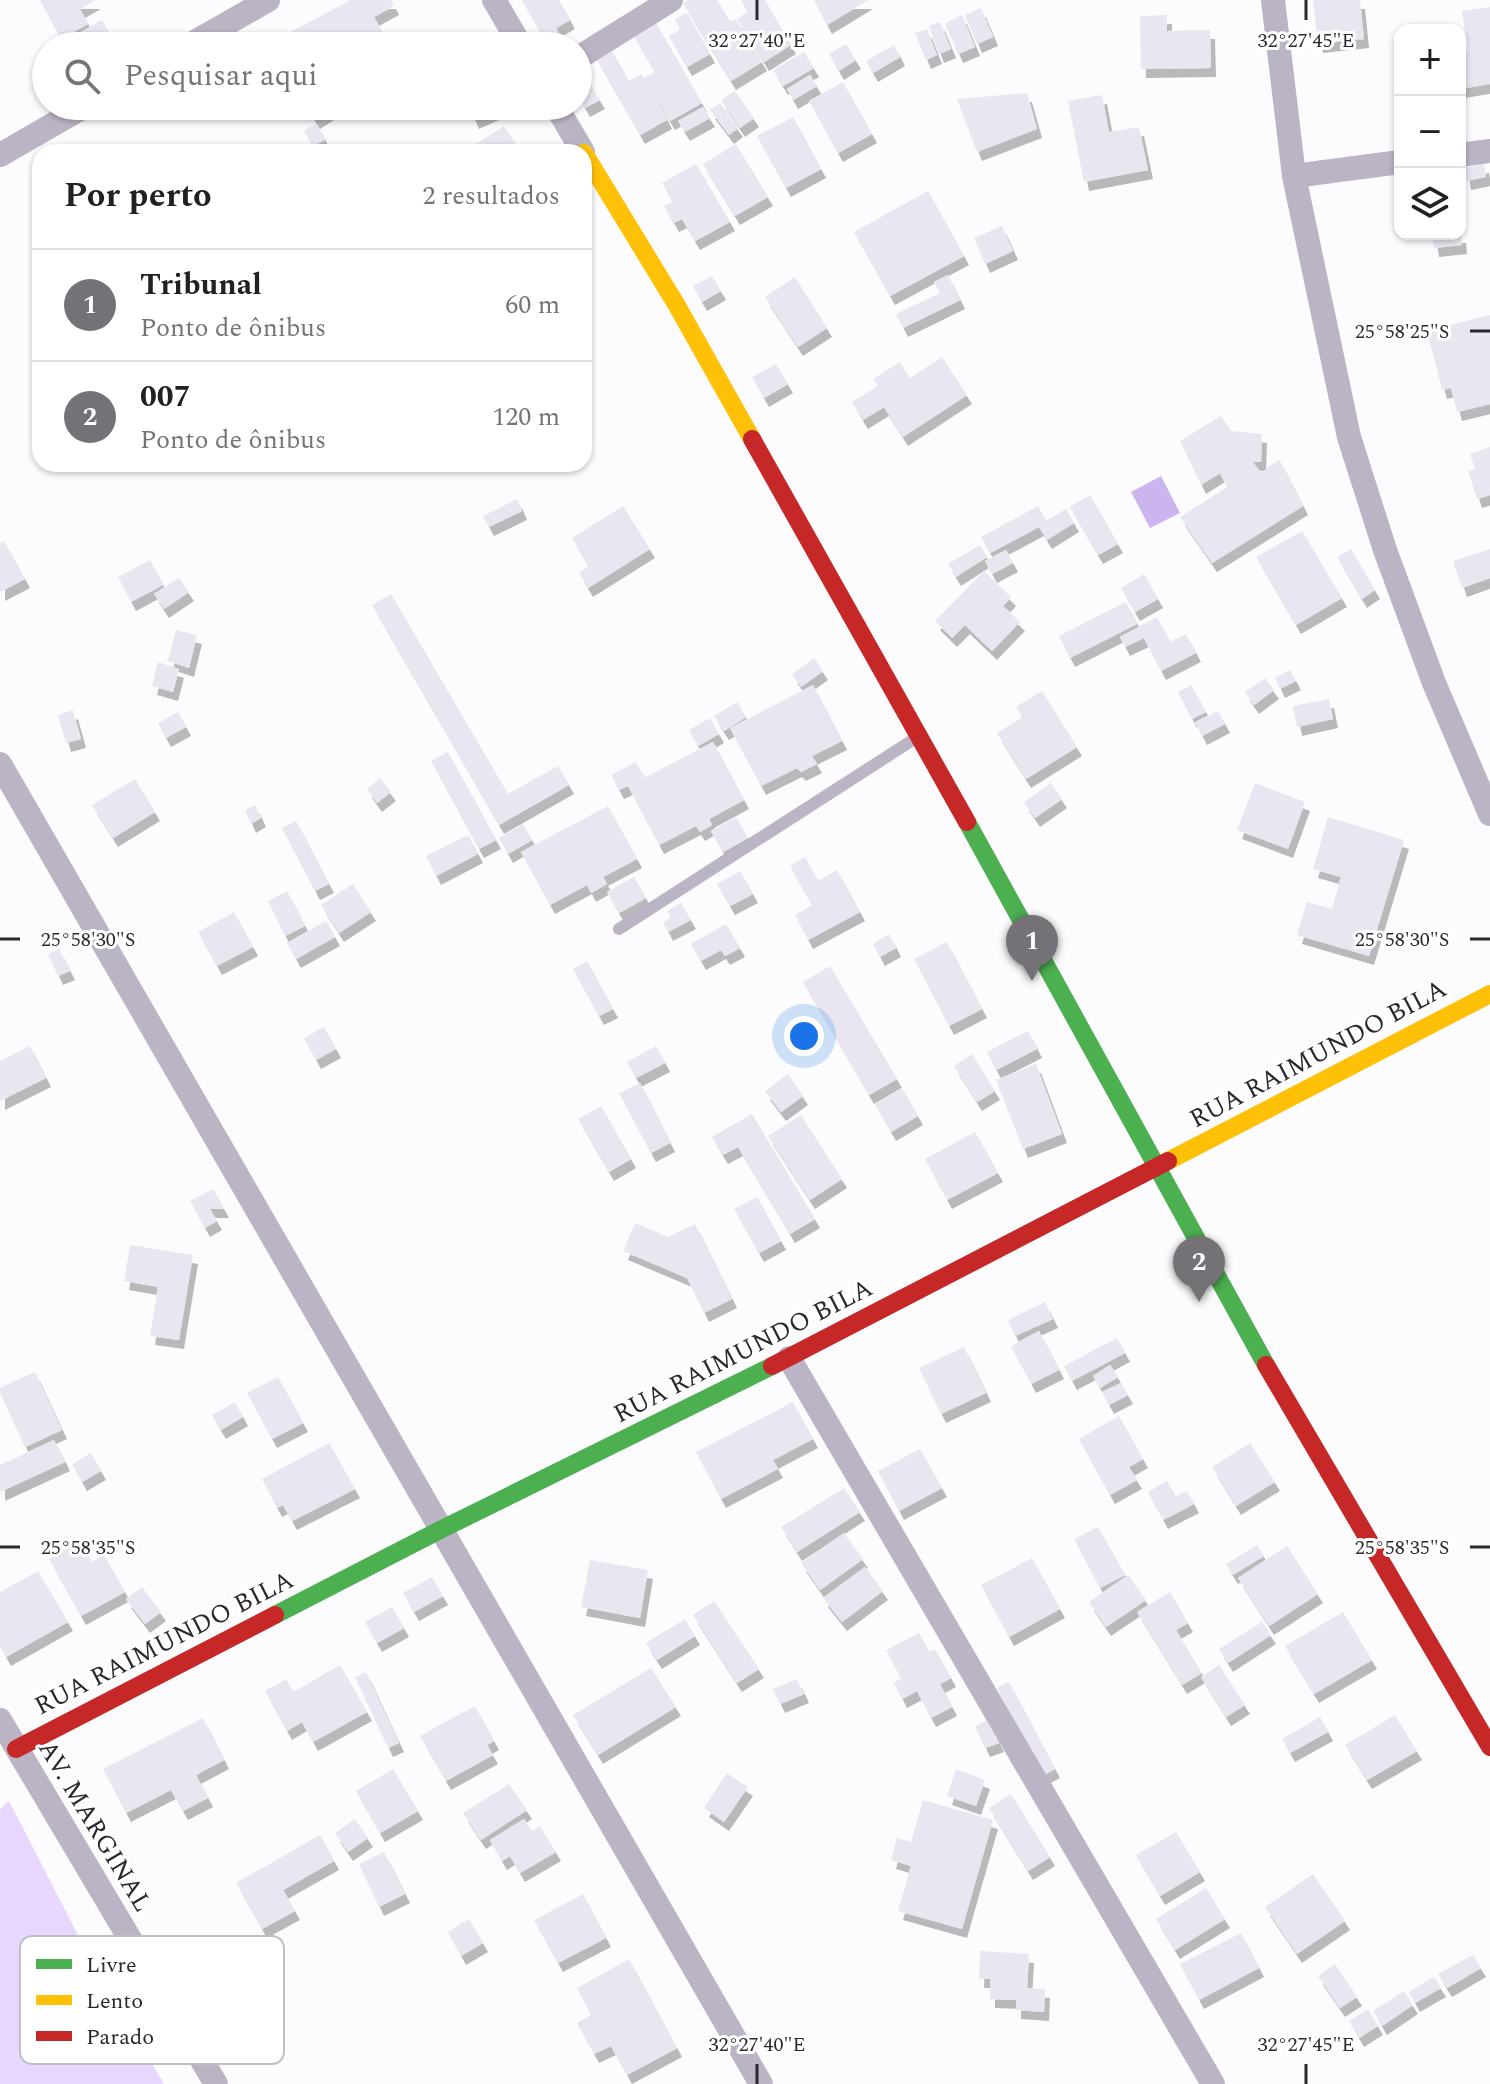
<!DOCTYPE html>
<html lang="pt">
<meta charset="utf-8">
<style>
body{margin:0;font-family:Spectral,serif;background:#f6f6f6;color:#202124}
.controls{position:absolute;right:24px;top:24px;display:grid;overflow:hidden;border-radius:16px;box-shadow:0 2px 6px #0004}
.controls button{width:72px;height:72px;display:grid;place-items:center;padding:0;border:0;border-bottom:2px solid #e0e0e0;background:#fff;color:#202124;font:40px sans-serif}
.you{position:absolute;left:804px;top:1036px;width:28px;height:28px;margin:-20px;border:6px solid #fff;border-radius:50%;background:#1a73e8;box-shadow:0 0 0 12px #1a73e833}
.badge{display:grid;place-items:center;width:52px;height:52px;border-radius:50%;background:#747277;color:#fff;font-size:26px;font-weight:700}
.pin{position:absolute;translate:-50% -66px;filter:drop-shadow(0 2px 4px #0008)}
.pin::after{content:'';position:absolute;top:42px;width:28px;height:24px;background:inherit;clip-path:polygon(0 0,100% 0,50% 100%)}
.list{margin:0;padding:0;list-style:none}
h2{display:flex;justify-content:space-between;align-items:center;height:104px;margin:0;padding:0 32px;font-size:34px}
h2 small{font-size:26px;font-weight:400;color:#757577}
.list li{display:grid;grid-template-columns:52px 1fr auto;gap:24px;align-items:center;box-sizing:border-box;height:112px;padding:0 32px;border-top:2px solid #e0e0e0}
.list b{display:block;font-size:30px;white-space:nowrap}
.list p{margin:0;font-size:26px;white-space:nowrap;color:#757577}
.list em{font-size:26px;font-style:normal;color:#757577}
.icon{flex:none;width:44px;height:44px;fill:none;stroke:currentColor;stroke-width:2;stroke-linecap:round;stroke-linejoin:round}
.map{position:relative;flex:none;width:1490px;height:2084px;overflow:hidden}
.search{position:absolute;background:#fff;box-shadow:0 2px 6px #0004;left:32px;top:32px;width:560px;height:88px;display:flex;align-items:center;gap:20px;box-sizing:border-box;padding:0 28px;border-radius:44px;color:#757577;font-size:30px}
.panel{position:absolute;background:#fff;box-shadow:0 2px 6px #0004;left:32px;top:144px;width:560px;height:328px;border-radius:24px}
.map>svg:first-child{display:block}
.green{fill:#e7d7fe}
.water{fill:#ccb4ee}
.building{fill:#eae6f1;filter:url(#shadow)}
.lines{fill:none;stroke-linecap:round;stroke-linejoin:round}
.lane{stroke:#bbb4c4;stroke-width:12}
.street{stroke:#bbb4c4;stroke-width:24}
.fast{stroke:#4caf50;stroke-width:18}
.slow{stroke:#ffc107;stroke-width:18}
.jam{stroke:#c62828;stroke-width:18}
.ticks{fill:none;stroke:#2b282f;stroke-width:3}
.labels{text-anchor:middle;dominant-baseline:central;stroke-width:6;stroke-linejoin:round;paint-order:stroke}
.street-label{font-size:26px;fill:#2b282f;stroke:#fff}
.key{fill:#fff;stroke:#bfbec1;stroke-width:2}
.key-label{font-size:22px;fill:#2b282f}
.ticks-label{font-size:20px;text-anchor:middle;fill:#2b282f;stroke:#fff;stroke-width:6;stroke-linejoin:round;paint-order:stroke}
</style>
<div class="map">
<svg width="1490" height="2084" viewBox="0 0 1490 2084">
<defs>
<filter id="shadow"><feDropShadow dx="5" dy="9" stdDeviation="0" flood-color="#0004"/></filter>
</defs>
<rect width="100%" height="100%" fill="#fcfbfd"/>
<path class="green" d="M9,1801L96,1970L164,2084H0V1809Z"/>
<path class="water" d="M1161,476L1180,513L1150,528L1131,492Z"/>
<path class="building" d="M40,0H96L80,9L88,24L61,39Z
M351,0H391L394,6L374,17L390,46H340L336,40L324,46H286L281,37Z
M522,0H559L570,20L556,28L566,46H548Z
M688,0H717L730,21L736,19L762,62L731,81L683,3Z
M741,0H765L791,45L764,62L737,19L747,12Z
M814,0H868L827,25Z
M1313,0H1360L1364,39L1318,44Z
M1490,7V84L1460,89V51L1468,50L1462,11Z
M981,8L993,37L977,44L965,15Z
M687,13L710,54L687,67L669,36L680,30L675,19Z
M962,15L975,47L958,54L945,23Z
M1167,15V31L1210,30L1211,68L1141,69L1140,16Z
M102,20L116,46H71L67,40Z
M655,21L702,103L670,121L657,100L667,120L640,135L597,60L612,51L629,81L641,74L644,78L655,72L633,34Z
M940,22L951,49L939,54L929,26Z
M927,29L937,55L926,60L915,33Z
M846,44L856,60L839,71L829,54Z
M894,45L900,57L873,73L866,61Z
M804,52L814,68L783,86L773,70Z
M810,75L817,86L793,100L787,89Z
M587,79L600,100L585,108L578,96V85Z
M843,82L872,134L838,153L809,101Z
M735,91L754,118L740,128L721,100Z
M1027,93L1037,129L977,152L957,99Z
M1102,95L1109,132L1139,127L1148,170L1084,182L1068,101Z
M720,103L738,128L729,135L710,110Z
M306,106H337L315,120Z
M468,106H492L494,111L474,120Z
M703,107L710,118L685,132L678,121Z
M793,117L821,169L786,188L757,136Z
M317,124L325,140L312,146L304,130Z
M504,126L521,152H463Z
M736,144L768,197L735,216L703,164Z
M696,164L730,222L695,241L682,219L674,223L664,206L673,202L662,183Z
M1484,164L1486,177L1466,181L1464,168Z
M928,191L964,256L890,296L854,232Z
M1002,226L1013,251L985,264L974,238Z
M1432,234H1461L1462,245L1434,248Z
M948,275L960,300L903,328L896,314L940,293L934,282Z
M712,276L721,291L702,302L693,286Z
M795,277L827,328L798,347L765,297Z
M1490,315V404L1457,412L1451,388L1442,390L1427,331Z
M942,357L967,395L903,437L884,407L863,420L852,402L878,386L873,379L900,362L910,378Z
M776,364L788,384L764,398L752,377Z
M1221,416L1231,431L1262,434L1261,462H1253L1261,473L1279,459L1303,506L1212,563L1180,517L1227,487L1220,473L1201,485L1180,441Z
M1490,447V495L1477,499L1468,471L1475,469L1470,454Z
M1090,495L1118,544L1098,555L1070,507Z
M517,499L522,511L489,527L483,516Z
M623,506L650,549L588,588L579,573L589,566L572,538Z
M1038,506L1046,521L1066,509L1074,523L1047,540L1039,527L990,553L981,537Z
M1302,531L1342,598L1296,625L1256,557Z
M4,541L25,579L0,592V543Z
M980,545L987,557L956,577L948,564Z
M1351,549L1375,590L1362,599L1337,557Z
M1490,549V578L1462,588L1453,561Z
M1006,550L1013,563L992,574L985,561Z
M150,560L163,585L131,602L118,577Z
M984,571L1011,597L1003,606L1020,622L992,651L965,625L952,638L935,621Z
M1144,574L1158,599L1135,612L1121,588Z
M179,578L189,592L164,609L154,594Z
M391,594L508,794L558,766L569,785L499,825L372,605Z
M1126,602L1137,624L1070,658L1059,636Z
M1157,617L1170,642L1186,634L1196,653L1161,671L1144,638L1125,647L1120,637Z
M176,630L197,635L189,668L168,661Z
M814,658L823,671L801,687L792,674Z
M158,662L179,669L173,692L152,686Z
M1290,670L1296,681L1280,689L1275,678Z
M1265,678L1274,690L1254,705L1245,692Z
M813,685L842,741L812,756L817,764L801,772L797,768L761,786L730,728Z
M1191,685L1206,712L1192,719L1178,692Z
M1042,691L1077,747L1026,779L997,733L1023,717L1016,707Z
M1329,699L1333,719L1297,727L1293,706Z
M737,702L746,717L724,731L714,716Z
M73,710L81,739L66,743L58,715Z
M1218,711L1225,724L1202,736L1195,722Z
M178,712L186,727L166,738L158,723Z
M710,718L719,734L698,746L689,730Z
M713,742L744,800L709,819L712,825L700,832L696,826L659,845L628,786L619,790L611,775L636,762L644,778Z
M448,752L496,840L479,849L431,761Z
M380,778L391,792L377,803L367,789Z
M135,779L155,812L113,838L92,805Z
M1051,783L1062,799L1035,818L1024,802Z
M1255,783L1305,802L1288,849L1237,830Z
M255,805L261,818L251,824L245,810Z
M608,806L637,859L603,877L607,884L591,893L587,885L550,905L521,852Z
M736,817L748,838L723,852L711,831Z
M1328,817L1404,840L1369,956L1297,935L1307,902L1332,909L1341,877L1313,869Z
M296,821L329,884L315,891L282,828Z
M523,824L532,840L508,854L499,838Z
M468,835L478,854L436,876L426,856Z
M805,857L818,881L837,870L860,912L808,940L795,915L812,905L790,866Z
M740,871L753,894L730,906L717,884Z
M634,877L646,898L619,913L607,892Z
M353,884L371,912L339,933L321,905Z
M287,891L305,926L285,936L268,901Z
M681,903L691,920L668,932L663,922L671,918L667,911Z
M234,912L253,947L217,966L198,932Z
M326,921L335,937L296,959L287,943Z
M726,924L740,948L725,956L721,950L701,961L691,944Z
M889,934L896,948L880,957L873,944Z
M947,942L982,1009L949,1026L914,959Z
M59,949L70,971L58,976L48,954Z
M587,961L613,1009L599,1016L573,969Z
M830,966L897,1079L869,1095L803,982Z
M324,1027L336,1049L316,1060L304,1038Z
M1028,1031L1037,1049L996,1070L987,1052Z
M30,1046L46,1078L0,1101V1061Z
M656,1046L665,1063L636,1078L627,1062Z
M972,1054L995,1091L977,1102L954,1066Z
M1036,1064L1062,1134L1023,1149L996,1080Z
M788,1074L803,1096L781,1112L765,1091Z
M640,1083L670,1143L651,1153L619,1093Z
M902,1088L918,1116L891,1132L875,1104Z
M601,1106L631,1159L609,1172L578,1119Z
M752,1114L815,1219L790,1234L738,1147L723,1155L712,1137Z
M801,1115L842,1179L810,1200L768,1136Z
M975,1132L998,1173L947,1200L925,1159Z
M213,1189L224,1209H210L217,1221L205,1228L190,1201Z
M757,1197L781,1241L759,1253L734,1209Z
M635,1223L668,1237L695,1224L732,1299L704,1313L687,1278L623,1251Z
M130,1245L193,1255L179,1340L150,1336L158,1287L124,1281Z
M1045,1302L1053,1319L1015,1336L1008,1320Z
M1039,1331L1059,1370L1031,1384L1011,1346Z
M1117,1338L1125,1353L1072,1381L1064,1366Z
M964,1347L986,1393L941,1414L919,1368Z
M1110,1365L1118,1377L1100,1388L1093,1376Z
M35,1372L62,1430L25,1447L0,1393V1388Z
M278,1377L303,1423L272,1439L247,1393Z
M1121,1383L1128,1395L1109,1405L1102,1392Z
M235,1402L243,1417L221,1430L212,1415Z
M793,1402L813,1439L773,1460L778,1469L721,1499L696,1452Z
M1119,1416L1143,1459L1129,1467L1137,1480L1110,1495L1079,1439Z
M54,1440L65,1462L0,1492V1465Z
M329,1443L355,1489L292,1521L283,1505L277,1508L262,1479Z
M1250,1443L1275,1482L1236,1506L1212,1467Z
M920,1449L942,1488L899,1511L878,1471Z
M91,1453L101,1471L82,1482L72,1464Z
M1167,1481L1175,1497L1187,1491L1194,1504L1163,1520L1148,1492Z
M844,1488L860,1512L797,1552L781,1527Z
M1098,1527L1125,1575L1100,1588L1074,1539Z
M844,1533L863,1559L820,1590L801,1563Z
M80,1541L92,1562L104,1555L125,1592L81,1616L49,1559Z
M1257,1545L1264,1556L1233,1575L1226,1564Z
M1287,1546L1318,1594L1269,1626L1238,1578Z
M1032,1558L1060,1609L1009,1637L981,1585Z
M590,1560L648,1570L640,1618L581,1607Z
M865,1567L883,1591L842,1622L823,1598Z
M38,1571L68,1622L6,1657L0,1646V1592Z
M1128,1575L1146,1600L1106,1627L1089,1602Z
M432,1577L443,1596L414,1612L403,1593Z
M142,1587L161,1612L145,1624L126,1599Z
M1170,1592L1188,1623L1176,1630L1202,1673L1182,1685L1137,1612Z
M714,1601L759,1669L737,1683L693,1615Z
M392,1607L404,1628L377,1643L365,1622Z
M1343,1612L1372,1660L1314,1694L1285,1646Z
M685,1619L695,1636L657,1660L646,1643Z
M1262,1622L1271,1635L1228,1663L1219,1649Z
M919,1633L929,1652L935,1649L951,1678L940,1684L952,1707L931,1718L917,1691L902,1699L894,1683L901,1678L886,1650Z
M340,1665L367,1712L313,1742L302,1722L287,1731L265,1691L286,1679L293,1692Z
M1219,1665L1245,1705L1226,1717L1201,1677Z
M651,1668L676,1707L598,1755L573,1715Z
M366,1672L399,1743L388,1748L355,1677Z
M797,1679L804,1694L780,1704L773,1689Z
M1009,1682L1055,1769L1044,1775L997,1688Z
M475,1706L494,1741L487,1745L493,1755L446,1781L420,1736Z
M1395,1715L1417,1751L1367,1780L1345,1745Z
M1320,1717L1328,1732L1290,1753L1282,1739Z
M203,1718L224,1760L196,1775L208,1798L183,1811L171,1790L126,1813L103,1769Z
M988,1720L999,1743L985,1748L975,1726Z
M393,1769L418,1811L380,1833L356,1791Z
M956,1769L985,1780L976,1806L947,1796Z
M727,1773L748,1787L724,1822L704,1808Z
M509,1784L527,1810L481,1840L463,1813Z
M1011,1794L1050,1857L1028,1871L989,1808Z
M923,1800L993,1820L962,1929L898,1911L911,1866L891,1860L897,1838L911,1842Z
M355,1819L368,1838L348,1852L335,1833Z
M524,1819L532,1831L540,1826L556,1852L520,1873L510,1856L502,1861L490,1840Z
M1176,1832L1200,1872L1160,1896L1136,1855Z
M320,1835L334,1861L283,1890L295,1911L262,1929L236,1883Z
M384,1852L405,1894L379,1907L359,1864Z
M1313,1874L1345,1921L1297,1954L1265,1907Z
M1206,1888L1225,1919L1175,1950L1156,1919Z
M583,1894L606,1938L558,1963L534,1920Z
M469,1919L483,1943L461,1956L448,1932Z
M1241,1933L1259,1968L1199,2000L1180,1964Z
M980,1951L1029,1954L1027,1988L1045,1989L1044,2012L1016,2010V2000L990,1999V1979H979Z
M1473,1955L1481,1968L1447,1988L1438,1974Z
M629,1959L677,2048L627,2075L611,2046L594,2054L577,2023L591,2015L577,1988Z
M1335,1964L1357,1997L1340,2008L1318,1976Z
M1434,1977L1441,1988L1415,2003L1409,1992Z
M1404,1991L1413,2005L1382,2026L1373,2011Z
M1368,2009L1378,2026L1359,2038L1349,2021Z"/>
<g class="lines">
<path class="lane" d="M619,929L919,736"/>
<path class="street" d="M494,0L521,46
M1273,0L1294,176L1349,437L1385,550L1434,683L1490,814
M188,46L268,0
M578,58L671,0
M556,106L583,152
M0,155L85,106
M1460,155L1490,151
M1294,176L1400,162
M0,764L761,2084
M789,1358L1213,2084
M0,1720L216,2084"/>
<path class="fast" d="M967,822L1266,1365
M275,1615L442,1529L772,1366"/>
<path class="slow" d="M584,153L676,304L752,439
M1168,1161L1490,994"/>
<path class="jam" d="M752,439L967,822
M1266,1365L1490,1747
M772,1366L1168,1161
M16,1749L275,1615"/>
</g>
<path class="ticks" d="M757,0V20M1306,0V20M1470,331H1490M0,939H20M1470,939H1490M0,1547H20M1470,1547H1490M757,2064V2084M1306,2064V2084"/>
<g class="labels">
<g class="street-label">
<text transform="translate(1318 1054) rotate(-28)">RUA RAIMUNDO BILA</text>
<text transform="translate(743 1351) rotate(-27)">RUA RAIMUNDO BILA</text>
<text transform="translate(164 1643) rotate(-27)">RUA RAIMUNDO BILA</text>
<text transform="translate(95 1826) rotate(59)">AV. MARGINAL</text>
</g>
</g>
<rect x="20" y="1936" width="264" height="128" rx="12" class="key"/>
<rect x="36" y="1959" width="36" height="10" fill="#4caf50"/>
<rect x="36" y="1995" width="36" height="10" fill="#ffc107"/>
<rect x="36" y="2031" width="36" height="10" fill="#c62828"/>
<g class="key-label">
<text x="86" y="1972">Livre</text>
<text x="86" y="2008">Lento</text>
<text x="86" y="2044">Parado</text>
</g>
<g class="ticks-label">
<text x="757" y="47">32°27'40"E</text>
<text x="1306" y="47">32°27'45"E</text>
<text x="1402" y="338">25°58'25"S</text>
<text x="88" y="946">25°58'30"S</text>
<text x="1402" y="946">25°58'30"S</text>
<text x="88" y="1554">25°58'35"S</text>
<text x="1402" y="1554">25°58'35"S</text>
<text x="757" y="2051">32°27'40"E</text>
<text x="1306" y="2051">32°27'45"E</text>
</g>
</svg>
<div class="controls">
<button>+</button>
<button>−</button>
<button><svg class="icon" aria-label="layers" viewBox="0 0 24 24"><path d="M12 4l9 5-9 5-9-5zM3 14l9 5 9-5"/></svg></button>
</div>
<div class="you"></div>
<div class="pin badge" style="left:1032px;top:981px">1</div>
<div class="pin badge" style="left:1199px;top:1302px">2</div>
<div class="search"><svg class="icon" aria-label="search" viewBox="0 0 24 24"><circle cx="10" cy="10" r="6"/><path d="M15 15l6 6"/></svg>Pesquisar aqui</div>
<section class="panel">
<h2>Por perto<small>2 resultados</small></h2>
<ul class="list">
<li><span class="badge">1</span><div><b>Tribunal</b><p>Ponto de ônibus</p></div><em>60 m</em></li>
<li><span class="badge">2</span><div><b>007</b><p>Ponto de ônibus</p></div><em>120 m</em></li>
</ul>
</section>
</div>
